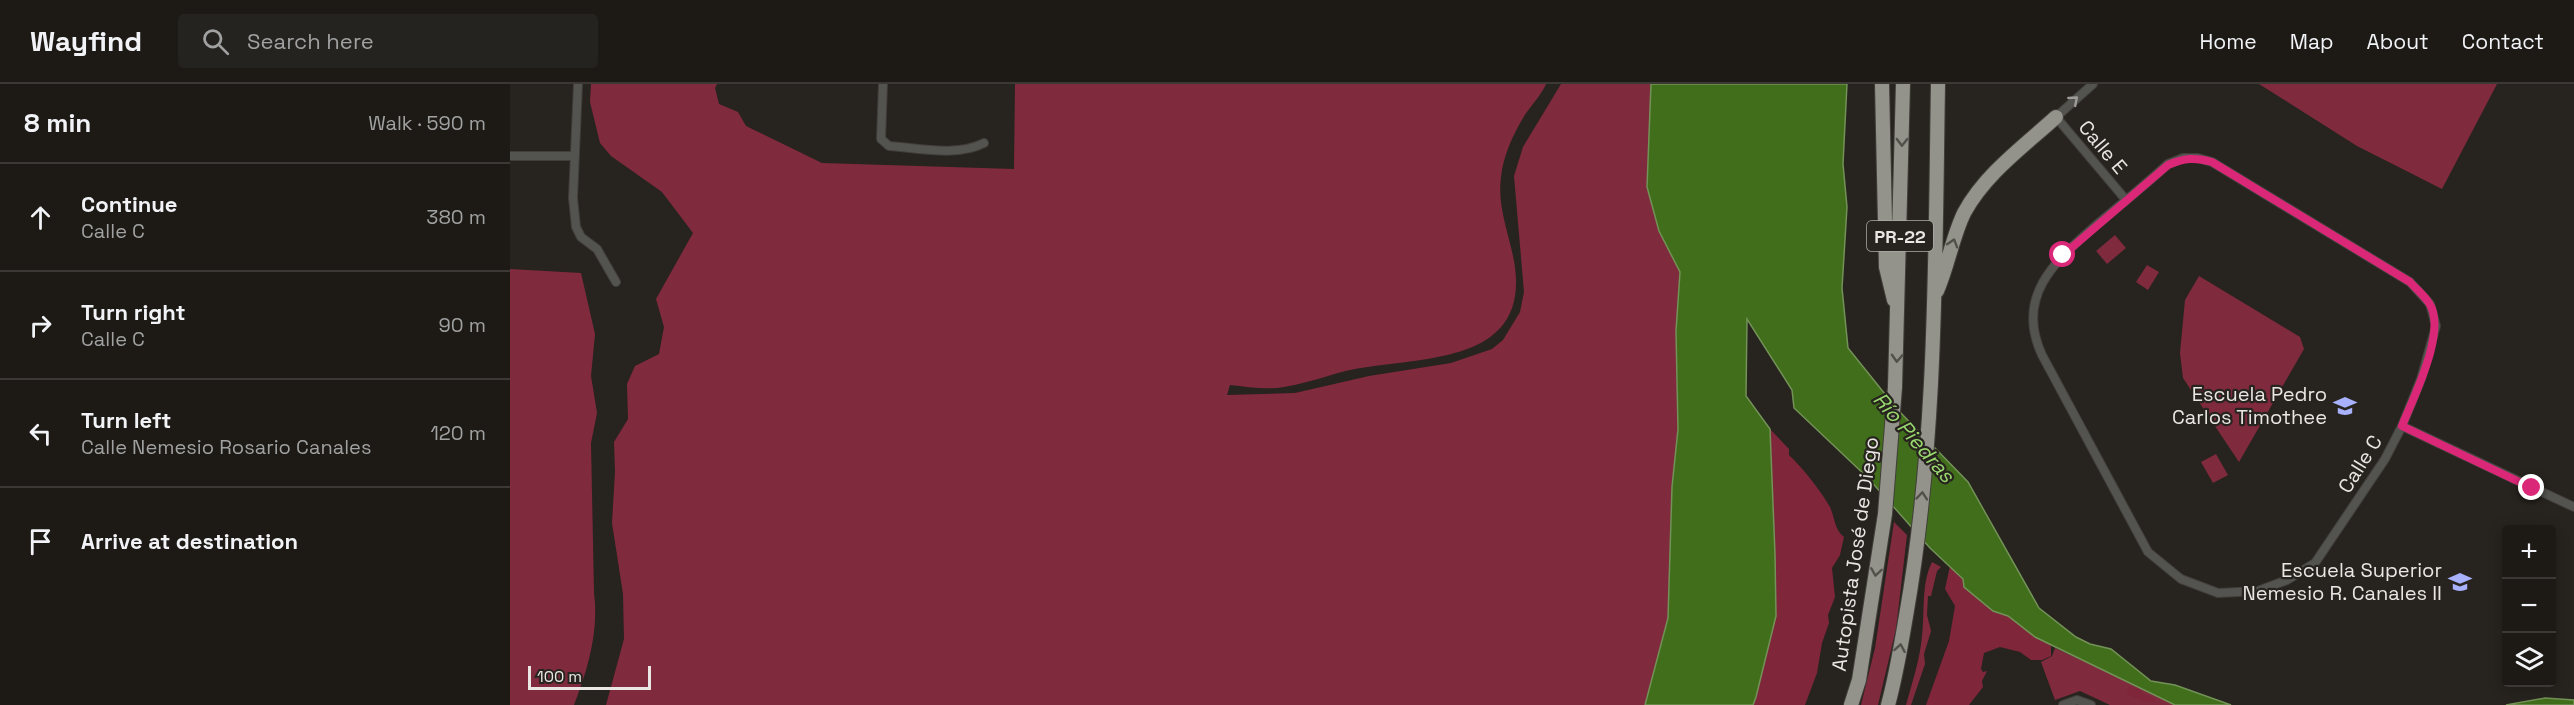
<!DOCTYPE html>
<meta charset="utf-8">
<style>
body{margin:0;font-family:"Space Grotesk",sans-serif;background:#25231f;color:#f1f3f6}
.controls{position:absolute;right:18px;bottom:18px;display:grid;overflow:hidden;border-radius:6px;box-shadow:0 3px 15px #0003}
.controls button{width:54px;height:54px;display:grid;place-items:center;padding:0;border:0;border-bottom:2px solid #3b3835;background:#1d1a16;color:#f1f3f6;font:30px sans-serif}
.scale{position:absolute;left:18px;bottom:15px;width:123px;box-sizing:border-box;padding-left:6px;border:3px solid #e9e6e3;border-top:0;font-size:16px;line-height:21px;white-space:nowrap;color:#e9e6e3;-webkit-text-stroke:4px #27231e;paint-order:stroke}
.stop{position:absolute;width:18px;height:18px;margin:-14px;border:4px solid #db2777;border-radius:50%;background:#fff}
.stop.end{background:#db2777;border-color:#fff;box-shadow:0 2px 6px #0008}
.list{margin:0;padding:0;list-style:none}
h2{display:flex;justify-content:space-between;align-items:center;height:78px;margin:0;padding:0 24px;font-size:26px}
h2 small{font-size:20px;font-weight:400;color:#a0a1a1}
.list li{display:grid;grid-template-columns:39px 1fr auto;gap:18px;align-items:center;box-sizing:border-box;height:108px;padding:0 24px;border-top:2px solid #3b3835}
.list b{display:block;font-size:22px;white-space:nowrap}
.list p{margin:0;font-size:20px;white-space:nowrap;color:#a0a1a1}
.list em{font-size:20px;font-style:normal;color:#a0a1a1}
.icon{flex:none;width:33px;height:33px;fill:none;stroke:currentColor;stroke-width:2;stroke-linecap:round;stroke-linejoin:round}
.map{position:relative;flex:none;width:2064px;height:621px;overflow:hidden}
header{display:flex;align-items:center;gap:36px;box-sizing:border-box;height:84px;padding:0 30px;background:#1d1a16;border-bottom:2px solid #3b3835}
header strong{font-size:28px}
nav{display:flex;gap:33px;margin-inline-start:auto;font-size:21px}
.search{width:420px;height:54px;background:#25231f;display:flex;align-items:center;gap:15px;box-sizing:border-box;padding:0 21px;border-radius:6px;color:#a0a1a1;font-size:22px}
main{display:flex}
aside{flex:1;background:#1d1a16}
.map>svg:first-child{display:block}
.green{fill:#802a3d}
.forest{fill:#7f263b}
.water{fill:#416e1b;stroke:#739257;stroke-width:1.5}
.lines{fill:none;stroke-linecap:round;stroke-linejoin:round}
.minor-casing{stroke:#423e3a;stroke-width:10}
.motorway-casing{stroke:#423e3a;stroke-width:16}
.minor{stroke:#535350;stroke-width:8}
.motorway{stroke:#93938b;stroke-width:14}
.oneway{stroke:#9e9c9a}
.oneway2{stroke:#52504a}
.route{stroke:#db2777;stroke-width:8}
.labels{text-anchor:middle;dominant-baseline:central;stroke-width:4.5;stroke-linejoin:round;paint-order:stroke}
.shield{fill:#27231e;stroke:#afaca8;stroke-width:1.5}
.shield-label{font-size:18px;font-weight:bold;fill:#e9e6e3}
.street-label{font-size:20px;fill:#e9e6e3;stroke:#27231e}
.poi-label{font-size:20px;fill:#e9e6e3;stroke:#27231e;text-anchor:end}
.water-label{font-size:21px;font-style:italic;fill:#99d86e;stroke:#27231e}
</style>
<header>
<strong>Wayfind</strong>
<div class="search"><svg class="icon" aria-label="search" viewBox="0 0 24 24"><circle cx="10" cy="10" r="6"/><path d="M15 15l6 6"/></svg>Search here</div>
<nav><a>Home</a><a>Map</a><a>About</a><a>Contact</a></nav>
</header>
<main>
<aside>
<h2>8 min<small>Walk · 590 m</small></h2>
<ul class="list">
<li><svg class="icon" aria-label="ahead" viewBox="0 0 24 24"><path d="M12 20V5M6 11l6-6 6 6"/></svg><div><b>Continue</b><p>Calle C</p></div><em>380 m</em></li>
<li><svg class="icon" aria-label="right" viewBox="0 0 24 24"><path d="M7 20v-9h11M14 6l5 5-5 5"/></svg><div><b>Turn right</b><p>Calle C</p></div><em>90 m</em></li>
<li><svg class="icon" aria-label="left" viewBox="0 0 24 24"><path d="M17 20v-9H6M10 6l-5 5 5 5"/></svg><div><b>Turn left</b><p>Calle Nemesio Rosario Canales</p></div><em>120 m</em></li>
<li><svg class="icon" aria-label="arrive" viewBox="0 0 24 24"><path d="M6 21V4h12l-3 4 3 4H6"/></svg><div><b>Arrive at destination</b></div></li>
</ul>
</aside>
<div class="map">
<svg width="2064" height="621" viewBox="0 0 2064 621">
<rect width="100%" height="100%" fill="#27231e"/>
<path class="green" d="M81,0H207L205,4L209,20L228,28L236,42L312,79L504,85L505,0H1036C1031,12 1020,22 1013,34C1003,51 993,72 991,93C987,123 999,149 1004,177C1021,274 927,273 858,283C829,286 802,299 774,303C756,306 738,303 720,301L717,311L785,309L859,292L941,279L982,265L993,256L1010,228L1014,208L1004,92L1013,63L1051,0H1141L1140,21L1149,147L1170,188L1166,247L1168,345L1162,403L1158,534L1135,621H96L114,555L113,510L102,439L105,388L104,358L118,335L117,300L125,282L149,270L154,243L146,215L183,149L152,108L101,72L90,59L80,18Z
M1749,0H1987L1932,105L1847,62Z
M1605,151L1616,164L1597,180L1586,167Z
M1637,181L1649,188L1638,206L1626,198Z
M0,185L71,189L85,250L81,292L87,329L81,359L84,509C89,547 78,585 64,621H0Z
M1689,192L1790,253L1794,265L1729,378L1673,294L1670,269L1675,216Z
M1706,370L1718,391L1703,399L1691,378Z
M1384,438L1397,451L1386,545L1368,621H1351L1365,564Z
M1422,478L1431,483L1427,487L1421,512H1418L1417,531L1421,547L1414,570L1415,580L1401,621H1396C1402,599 1410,575 1412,552C1415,528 1411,500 1422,478Z
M1545,564L1669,621H1600L1570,607L1545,616L1531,578L1542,572Z"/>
<path class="forest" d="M1260,345L1279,365V371C1292,383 1311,407 1320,423C1325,434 1324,445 1334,453L1330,471L1322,484L1325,513L1318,531L1319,539L1312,559L1307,589L1295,621H1243L1246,613L1262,397Z
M1440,482L1453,495L1454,503L1483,527L1498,532L1517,547L1541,561V572L1532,576H1521L1510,568L1490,563L1474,569L1471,585L1473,588L1477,587L1472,597L1473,603L1459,621H1416L1439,557L1445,522L1435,505Z
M1619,602L1628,604L1634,610L1645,614V618H1635L1619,611L1617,606Z"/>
<path class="water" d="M1141,0H1337L1333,80L1337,123L1332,204L1338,264L1387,325L1458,398L1529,524L1566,553L1580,560L1601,565L1641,597L1665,601L1721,621H1665L1525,553L1498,532L1483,527L1454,503L1453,495L1420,464L1358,394L1284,324L1282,306L1237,235L1236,312L1260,345L1265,470L1266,532L1246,613L1243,621H1135L1158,534L1162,403L1168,345L1166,247L1170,188L1149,147L1137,103Z
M2035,614L2064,616V621H1996Z"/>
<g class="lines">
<g class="minor-casing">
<path id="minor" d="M68,0L63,114L66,143L71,153L87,165L106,198
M373,0L371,55L379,62C409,64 447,73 474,59
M1583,0L1546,33L1616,116
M0,72H65
M1673,74H1688L1702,78L1900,198L1920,220L1926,242L1911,295L1892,342L1875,375L1805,479L1777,496L1748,507L1708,509L1671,495L1638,468L1532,271C1505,213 1544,178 1584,143C1609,122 1634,102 1658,80Z
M1892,342L2064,423
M1553,621L1567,616L1581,621"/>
</g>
<g class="motorway-casing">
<path id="motorway" d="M1372,0L1376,183L1384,216
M1427,207C1438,182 1442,154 1454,129C1475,90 1514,62 1546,33
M1341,621L1349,596L1375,430L1385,303L1393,0
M1378,621C1386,592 1391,562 1396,532C1427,357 1425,177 1428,0"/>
</g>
<use href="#minor" class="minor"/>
<use href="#motorway" class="motorway"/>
</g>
<defs><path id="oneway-chevron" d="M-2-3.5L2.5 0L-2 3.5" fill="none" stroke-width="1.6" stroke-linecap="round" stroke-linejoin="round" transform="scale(1.5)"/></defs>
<use class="oneway" href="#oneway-chevron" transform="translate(1564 16) rotate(-41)"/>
<g class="oneway2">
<use href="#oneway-chevron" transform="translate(1392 58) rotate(91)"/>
<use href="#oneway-chevron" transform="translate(1443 159) rotate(-73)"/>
<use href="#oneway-chevron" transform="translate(1387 274) rotate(93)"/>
<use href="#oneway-chevron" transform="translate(1412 412) rotate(-85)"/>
<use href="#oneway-chevron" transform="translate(1366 488) rotate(99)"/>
<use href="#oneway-chevron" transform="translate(1390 564) rotate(-80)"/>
</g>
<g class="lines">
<path class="route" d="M1553,171L1658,81C1674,74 1685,73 1702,78L1900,198C1906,205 1914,211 1919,219C1938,246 1903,314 1892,342L2022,404"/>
</g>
<defs>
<g id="school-bare" transform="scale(1.8)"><path d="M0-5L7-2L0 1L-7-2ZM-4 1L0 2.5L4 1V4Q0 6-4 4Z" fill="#a7b1fc" stroke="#27231e" stroke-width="2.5" paint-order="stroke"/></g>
</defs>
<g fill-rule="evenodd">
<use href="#school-bare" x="1835" y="322"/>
<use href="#school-bare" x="1950" y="498"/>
</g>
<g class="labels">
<rect class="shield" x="1357" y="137" width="66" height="30" rx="4.5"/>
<g class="shield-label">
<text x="1390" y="152">PR-22</text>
</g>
<g class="street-label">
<text transform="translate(1593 63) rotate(50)">Calle E</text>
<text transform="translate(1850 380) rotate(-58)">Calle C</text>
<text transform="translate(1345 470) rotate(-82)">Autopista José de Diego</text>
</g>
<g class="poi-label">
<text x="1817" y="310">Escuela Pedro<tspan x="1817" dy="23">Carlos Timothee</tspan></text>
<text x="1932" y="486">Escuela Superior<tspan x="1932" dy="23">Nemesio R. Canales II</tspan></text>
</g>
<g class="water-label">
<text transform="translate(1404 353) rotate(49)">Río Piedras</text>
</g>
</g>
</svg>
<div class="controls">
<button>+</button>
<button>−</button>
<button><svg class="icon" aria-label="layers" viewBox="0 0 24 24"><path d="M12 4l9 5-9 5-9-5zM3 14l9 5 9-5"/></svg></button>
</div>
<div class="scale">100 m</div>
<div class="stop" style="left:1553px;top:171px"></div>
<div class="stop end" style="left:2022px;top:404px"></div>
</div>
</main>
